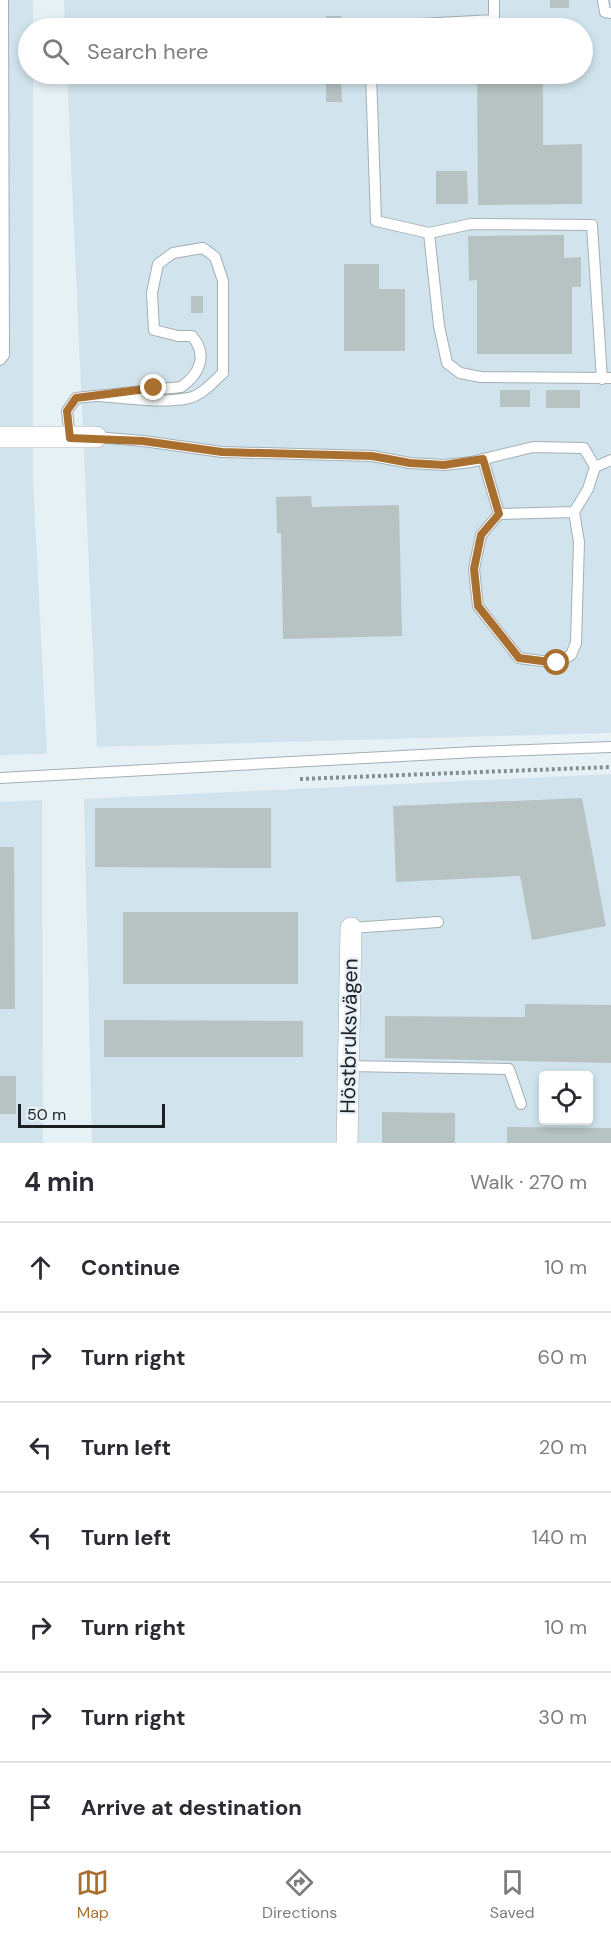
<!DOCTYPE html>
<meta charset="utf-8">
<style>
body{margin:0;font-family:"DM Sans",sans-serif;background:#f2f2f3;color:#2b2b33}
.controls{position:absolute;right:18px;bottom:18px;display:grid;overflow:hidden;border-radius:6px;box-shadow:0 3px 9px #0003}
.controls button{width:54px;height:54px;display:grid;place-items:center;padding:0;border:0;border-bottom:2px solid #e1e1e2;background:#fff;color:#2b2b33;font:30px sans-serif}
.scale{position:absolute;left:18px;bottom:15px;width:147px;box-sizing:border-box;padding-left:6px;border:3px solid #1c2022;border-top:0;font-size:16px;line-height:21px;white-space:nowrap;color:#1c2022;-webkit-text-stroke:4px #e6f1f6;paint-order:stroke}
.stop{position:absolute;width:18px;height:18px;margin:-14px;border:4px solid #a96f2f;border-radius:50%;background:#fff}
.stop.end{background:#a96f2f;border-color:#fff;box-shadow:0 2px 6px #0008}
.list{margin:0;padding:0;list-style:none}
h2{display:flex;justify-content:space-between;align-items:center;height:78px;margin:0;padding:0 24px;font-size:26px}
h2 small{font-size:20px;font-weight:400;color:#7c7c81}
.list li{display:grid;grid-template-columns:39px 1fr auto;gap:18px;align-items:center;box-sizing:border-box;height:90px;padding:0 24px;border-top:2px solid #e1e1e2}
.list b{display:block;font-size:22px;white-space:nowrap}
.list em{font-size:20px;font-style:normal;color:#7c7c81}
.icon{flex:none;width:33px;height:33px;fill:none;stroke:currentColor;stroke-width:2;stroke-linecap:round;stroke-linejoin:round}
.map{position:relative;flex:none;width:611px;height:1143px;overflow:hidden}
.search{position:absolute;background:#fff;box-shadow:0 3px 9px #0003;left:18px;right:18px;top:18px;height:66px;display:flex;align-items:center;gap:15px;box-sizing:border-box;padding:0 21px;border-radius:33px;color:#7c7c81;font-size:22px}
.sheet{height:708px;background:#fff}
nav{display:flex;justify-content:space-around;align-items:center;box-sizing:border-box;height:84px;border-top:2px solid #e1e1e2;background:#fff;font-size:16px;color:#7c7c81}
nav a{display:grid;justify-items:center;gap:3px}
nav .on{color:#a96f2f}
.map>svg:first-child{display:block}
.built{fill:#d1e4ed;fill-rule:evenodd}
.building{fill:#b7c3c2}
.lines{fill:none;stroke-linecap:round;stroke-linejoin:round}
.service-casing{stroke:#a4afb3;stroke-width:12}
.minor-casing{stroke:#a4afb3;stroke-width:22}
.path{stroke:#878e92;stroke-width:4;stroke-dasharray:3 3;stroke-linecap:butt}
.service{stroke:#fff;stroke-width:10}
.minor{stroke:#fff;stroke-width:21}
.route{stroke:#a96f2f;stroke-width:8}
.labels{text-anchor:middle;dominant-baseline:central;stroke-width:4.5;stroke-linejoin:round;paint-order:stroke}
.street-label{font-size:21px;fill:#1c2022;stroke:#e6f1f6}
</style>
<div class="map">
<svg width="611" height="1143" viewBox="0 0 611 1143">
<rect width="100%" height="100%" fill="#e6f1f6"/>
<path class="built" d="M0,0H33V28H28V74H33V480L47,754L0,755Z
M64,0H611V733L97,747L67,74H582V28H65Z
M611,774V1143H92L84,799ZM544,1076H588V1120H544Z
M42,800L43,1143H0V802Z"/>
<path class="building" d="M550,0H569V8H550Z
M326,16H341V28H326Z
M326,74H341L342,102H326Z
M477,74H543V145L582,144V204L478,205Z
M436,171H467L468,204H436Z
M564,235V258L581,257V287H572V354H477V280L469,281L468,236Z
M344,264H379V289H405V351H344Z
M191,296H203V313H191Z
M500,390H530V407H500Z
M546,390H580V408H546Z
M311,496L312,507L399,505L402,636L283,639L281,533H277L276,497Z
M582,798L606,926L532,940L520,876L396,882L393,806Z
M95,808H271V868L95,867Z
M0,847H14L15,1009H0Z
M123,912H298V984H123Z
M525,1004L611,1005V1063L385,1058V1016L525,1017Z
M104,1020L303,1021V1057H104Z
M0,1076H16V1114H0Z
M382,1112L455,1113V1143H382Z
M507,1127L611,1128V1143H507Z"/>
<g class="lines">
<g class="service-casing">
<path id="service" d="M603,0L605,12L611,13
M395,28L401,25L494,20V0
M371,74L376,221L429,233L439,326L447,363L460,373L481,377L611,378
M429,233L471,224L592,225L602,379
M0,360L4,355L3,0
M96,437L143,441L222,452L372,456L410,463L444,465L471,462L533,447L584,448L595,467L588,489L574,512L579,542L576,643L571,655L557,663L519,658L478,606L474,569L481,535L499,514L574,512
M70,438L67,411L76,398L181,387C200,374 208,355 192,336H178L154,330L152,293L158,264L173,253L203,248L215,257L223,281V373C213,382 202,395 189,398C160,404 127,398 98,396
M483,459L499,514
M595,467L611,460
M0,778L475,752L611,747
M351,928L438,922
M348,1066L509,1069L521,1104"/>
</g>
<g class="minor-casing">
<path id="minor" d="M0,437H96
M347,1143L351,928"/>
</g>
<path class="path" d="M300,779L611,767"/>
<use href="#service" class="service"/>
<use href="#minor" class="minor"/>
</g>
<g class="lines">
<path class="route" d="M154,388L76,398L67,411L70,438L143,441L222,452L372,456L410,463L444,465L483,459L499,514L481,535L474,569L478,606L519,658L557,663"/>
</g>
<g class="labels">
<g class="street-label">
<text transform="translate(349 1036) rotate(-89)">Höstbruksvägen</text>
</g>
</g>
</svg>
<div class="controls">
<button><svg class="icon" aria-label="locate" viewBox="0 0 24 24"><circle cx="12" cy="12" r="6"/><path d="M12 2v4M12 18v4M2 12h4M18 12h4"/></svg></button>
</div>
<div class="scale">50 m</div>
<div class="stop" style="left:557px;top:663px"></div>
<div class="stop end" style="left:154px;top:388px"></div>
<div class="search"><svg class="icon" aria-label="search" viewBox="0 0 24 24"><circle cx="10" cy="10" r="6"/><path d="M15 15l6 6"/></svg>Search here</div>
</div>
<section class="sheet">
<h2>4 min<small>Walk · 270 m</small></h2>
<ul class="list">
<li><svg class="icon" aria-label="ahead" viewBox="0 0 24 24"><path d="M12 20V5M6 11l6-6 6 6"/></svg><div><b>Continue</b></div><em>10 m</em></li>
<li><svg class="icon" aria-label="right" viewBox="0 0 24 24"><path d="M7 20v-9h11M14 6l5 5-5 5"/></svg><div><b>Turn right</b></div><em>60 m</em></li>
<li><svg class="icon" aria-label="left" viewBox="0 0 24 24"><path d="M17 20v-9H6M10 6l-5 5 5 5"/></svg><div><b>Turn left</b></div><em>20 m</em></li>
<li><svg class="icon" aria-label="left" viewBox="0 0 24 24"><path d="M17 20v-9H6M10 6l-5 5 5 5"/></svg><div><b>Turn left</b></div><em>140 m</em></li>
<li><svg class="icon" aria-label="right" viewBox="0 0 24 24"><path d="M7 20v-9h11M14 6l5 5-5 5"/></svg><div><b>Turn right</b></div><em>10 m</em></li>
<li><svg class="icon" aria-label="right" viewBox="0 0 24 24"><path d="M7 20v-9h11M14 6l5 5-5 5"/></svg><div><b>Turn right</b></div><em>30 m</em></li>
<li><svg class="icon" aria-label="arrive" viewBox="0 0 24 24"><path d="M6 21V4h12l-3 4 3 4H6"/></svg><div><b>Arrive at destination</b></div></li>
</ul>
</section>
<nav>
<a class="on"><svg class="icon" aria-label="map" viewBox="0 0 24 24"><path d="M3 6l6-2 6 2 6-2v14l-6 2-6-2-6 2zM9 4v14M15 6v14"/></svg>Map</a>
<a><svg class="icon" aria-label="directions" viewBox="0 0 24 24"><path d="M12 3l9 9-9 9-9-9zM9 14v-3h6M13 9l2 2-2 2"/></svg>Directions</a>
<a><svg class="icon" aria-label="saved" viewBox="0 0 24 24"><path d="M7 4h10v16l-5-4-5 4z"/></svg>Saved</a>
</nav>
